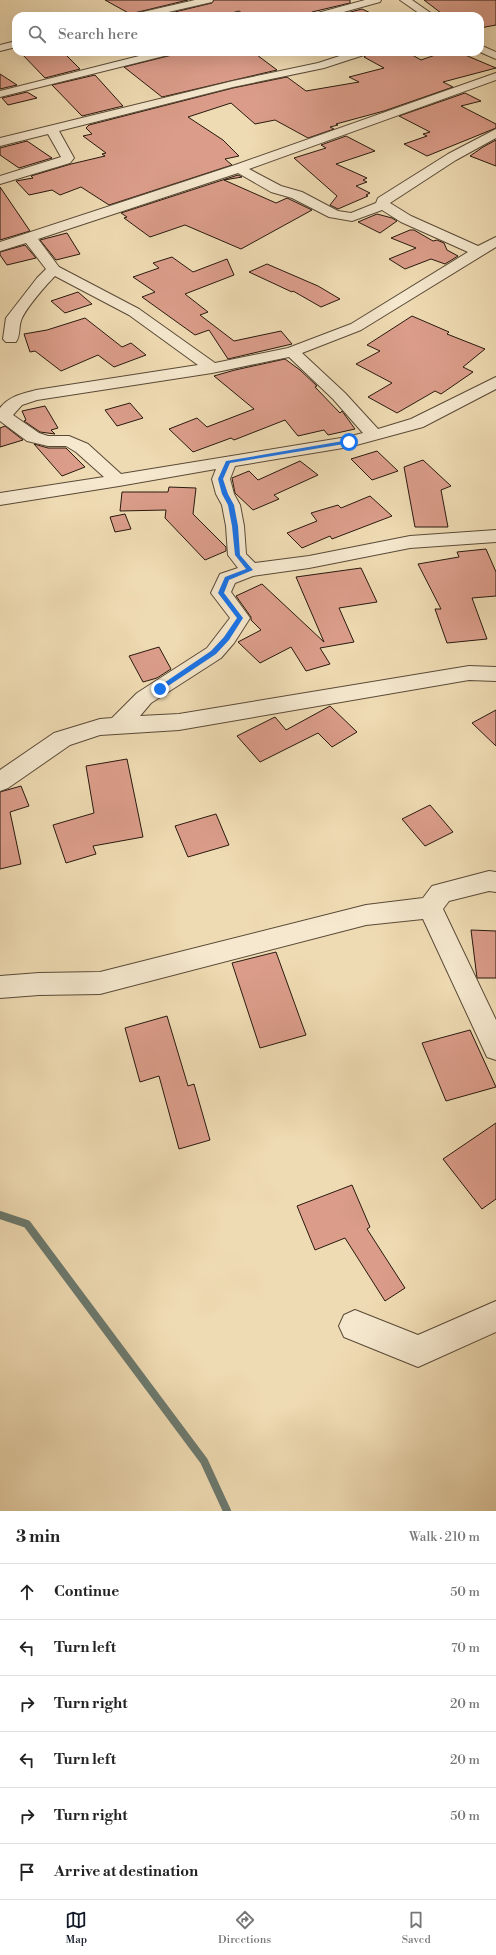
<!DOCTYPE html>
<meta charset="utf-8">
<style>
body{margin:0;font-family:"Libre Bodoni",serif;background:#f2f2f2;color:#222}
.stop{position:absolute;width:12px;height:12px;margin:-9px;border:3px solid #1a73e8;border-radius:50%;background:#fff}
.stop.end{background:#1a73e8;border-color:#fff;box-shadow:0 1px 4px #0008}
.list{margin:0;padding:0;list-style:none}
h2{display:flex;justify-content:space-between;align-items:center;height:52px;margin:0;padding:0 16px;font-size:17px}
h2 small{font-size:13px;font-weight:400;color:#767676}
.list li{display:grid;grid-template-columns:26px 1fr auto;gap:12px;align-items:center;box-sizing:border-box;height:56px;padding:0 16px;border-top:1px solid #e0e0e0}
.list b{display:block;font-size:15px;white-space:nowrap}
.list em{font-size:13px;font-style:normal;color:#767676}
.icon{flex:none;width:22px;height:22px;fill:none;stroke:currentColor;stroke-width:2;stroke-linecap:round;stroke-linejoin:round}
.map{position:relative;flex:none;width:496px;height:1511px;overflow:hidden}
.search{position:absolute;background:#fff;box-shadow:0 4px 16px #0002;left:12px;right:12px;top:12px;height:44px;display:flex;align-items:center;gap:10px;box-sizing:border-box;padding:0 14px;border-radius:12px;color:#767676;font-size:15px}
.sheet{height:388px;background:#fff}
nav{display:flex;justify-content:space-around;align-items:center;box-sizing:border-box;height:56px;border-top:1px solid #e0e0e0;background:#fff;font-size:11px;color:#767676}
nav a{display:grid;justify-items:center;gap:2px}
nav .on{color:#111827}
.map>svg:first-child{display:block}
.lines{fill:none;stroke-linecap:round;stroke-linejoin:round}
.stream{stroke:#6c7a6f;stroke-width:8}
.building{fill:#db9d8a;stroke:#28190e}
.street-casing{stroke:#5a4a37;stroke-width:2}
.street{fill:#f5e8ce;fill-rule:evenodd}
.route{fill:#1a73e8}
</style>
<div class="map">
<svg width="496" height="1511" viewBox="0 0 496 1511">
<rect width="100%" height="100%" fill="#efdbb3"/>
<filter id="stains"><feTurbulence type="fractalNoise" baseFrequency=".005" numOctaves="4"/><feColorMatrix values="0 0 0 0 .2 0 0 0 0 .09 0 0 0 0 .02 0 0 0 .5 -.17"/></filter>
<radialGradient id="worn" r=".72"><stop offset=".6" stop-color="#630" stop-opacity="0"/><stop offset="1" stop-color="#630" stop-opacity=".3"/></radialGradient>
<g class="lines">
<path class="stream" d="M0,1215L27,1224L204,1461L227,1511"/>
</g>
<path class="building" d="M105,0H188L134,13L132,15Z
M214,0H350V3L312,12V16H246L239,11L221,16H158L212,3Z
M424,0H496V25L480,28V16H445Z
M362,9L377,16H335Z
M20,52H63L80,69L45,78Z
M174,52H253L277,70L162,97L124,67L172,55Z
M369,52H407L421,60L444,52H458L496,68L443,82L453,87L384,111L336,124L338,125L330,127L334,129L308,138L275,120L255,124L231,103L188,117L223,140L239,156L225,159L232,165L109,205L81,187L60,195L52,190L29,195L16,181L33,178L31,176L71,164L105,156L102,154L106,153L83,136L92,134L86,128L89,125L233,88L287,77L306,91L359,82L349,77L384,68L364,57L367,55Z
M0,74L17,85L0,89Z
M95,75L123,106L82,116L52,85Z
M27,92L37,98L8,105L2,98Z
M465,93L481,101L461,106L496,124V128L427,156L404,144L427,136L423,134L430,132L399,116Z
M346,136L375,151L336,164L367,178L363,180L367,182L356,186L370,193L366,195L368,196L338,209L330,205L337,196L294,158L326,148L321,145Z
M496,140V166L470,156L483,147Z
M27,141L52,158L19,168L0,155V148Z
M238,175L242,177L224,180L276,203L287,198L312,210L241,249L185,225L150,237L124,218L127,217L121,213Z
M0,187L30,231L0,240Z
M377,214L392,218L397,221L380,233L358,222Z
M410,230H414L433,241L437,240L444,243L447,250L458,256L445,264L431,259L405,269L389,259L416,248L391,238Z
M67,233L80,254L56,260L40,240Z
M25,245L36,258L7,265L0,255V252Z
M172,257L193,272L227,259L234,275L185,294L208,312L200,315L234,341L281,331L292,344L228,359L209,330L195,335L142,297L155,292L133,277L159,268L153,263Z
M267,264L318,286L340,299L321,307L293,291L292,292L249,272Z
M78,292L92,304L65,313L51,301Z
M412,316L449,332L447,334L485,349L463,367L473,372L441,394L435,391L397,413L368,397L392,383L356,364L380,351L367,345Z
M85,318L122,347L131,343L146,355L114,367L98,355L61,371L35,351L30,352L24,334L47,330Z
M285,359L300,370L317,386L315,387L340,413L342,411L355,429L328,435L324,430L298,436L285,420L234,440L231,438L193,452L169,429L197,418L207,427L254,409L214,376L235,370Z
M130,403L143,418L117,426L105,410Z
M45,406L58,428L51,430L55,434L40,432L24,421L26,420L22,411Z
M5,426L23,440L0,447V428Z
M34,444L48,448H66L85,467L62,476Z
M377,451L398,471L372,480L351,459Z
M423,460L451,486L441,490L448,527H415L404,467Z
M300,461L318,475L274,495L279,499L253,510L235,493L232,478L249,471L258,480Z
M169,487L196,488L193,514L226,547V551L205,560L165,518L166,510L120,511L122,492H168Z
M370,496L392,516L332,539L330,536L302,548L287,533L317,521L311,513L338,505L341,508Z
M125,514L131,529L115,532L110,517Z
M486,549L496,572V596L472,598L487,639L447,643L435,609H441L418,564L459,557L457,552Z
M361,568L377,602L339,608L354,642L320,648L330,664L306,671L291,647L260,663L238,642L261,630L251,620V617L236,596L262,584L324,642L296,577Z
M159,647L171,669L157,678L143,682L129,656Z
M330,706L357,732L332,747L318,733L260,762L237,736L275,717L286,730Z
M496,710V746L472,723Z
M127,759L143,837L93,846L96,854L66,863L53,825L94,813L86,766Z
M21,786L29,806L10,812L21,864L0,869V792Z
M430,805L453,832L425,846L402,819Z
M216,814L229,845L188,857L175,826Z
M471,930L496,931V978H477Z
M276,952L306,1035L260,1048L232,963Z
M167,1016L188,1086L194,1084L210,1140L179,1149L159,1076L140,1082L125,1028Z
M470,1030L496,1087L446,1101L422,1043Z
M496,1123V1199L482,1209L443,1159Z
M352,1185L370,1227L367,1229L405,1288L385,1301L345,1238L315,1250L297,1206Z"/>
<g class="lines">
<g class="street-casing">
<path id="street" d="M195,0H213L212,2L151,16H133L134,14Z
M365,0H381L380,2L329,16H313L314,14Z
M400,0H412L435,16H423Z
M16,41V47L0,51V45Z
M480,45L496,52V59L480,52Z
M155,52H173L172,54L0,97V91Z
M352,52H368L367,54L324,68L233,87L59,131L74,158L70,163L0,184V176L61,157L48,134L0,146V138L233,81L318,63Z
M496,73V80L249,169L281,186L302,192L338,211L351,213L376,203L378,198L448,154L496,129V138L456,160L390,203L411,216L478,246L496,237V247L361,330L302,353L345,393L378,429L411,419L496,377V389L423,427L349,447L235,466L230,479L234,494L240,505L244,526L246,554L255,563L309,556L410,536L496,530V542L410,548L309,568L253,576L235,583L231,592L250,618L234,643L221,658L151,703L140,716L179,714L469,666L496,667V681L469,680L179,730L100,735L70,745L8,788L0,791V770L54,733L100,719L112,718L137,693L207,648L230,618L211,593L220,574L238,568L228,555L226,526L222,505L216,494L212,479L216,469L119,486L0,505V493L104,477L76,452L66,446H48L27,441L0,421V408C9,396 22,394 36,390L198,365L129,315L55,276C46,285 27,307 22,318C18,326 21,335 16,342H6L3,339L6,318L37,278L46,269L26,243L0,251V242L235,165ZM238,173L271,192L292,198L329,217L352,221L382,210L401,222L468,252L351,324L288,348L215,363L139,309L59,267L38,239ZM289,357L333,399L363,433L347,437L121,474L88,444L69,436H48L39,433L13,415L22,405L37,400L212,373Z
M489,871L496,872V892L489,891L449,901L443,909L496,1020V1060L487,1057L423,919L366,925L100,994L39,995L0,998V976L39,973L100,972L366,905L423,898L432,886Z
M496,1301V1332L418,1367L344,1337L339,1326L344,1315L355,1310L418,1335Z"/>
</g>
<use href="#street" class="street"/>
</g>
<path class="route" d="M349,440L350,443L230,463L223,479L228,494L234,505L238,526L240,555L253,570L229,580L224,593L243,618L229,640L216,654L162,690H158V687L211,651L224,637L237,618L218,593L225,577L246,569L235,555L232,526L228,505L222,494L218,479L226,461Z"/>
<rect width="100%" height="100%" filter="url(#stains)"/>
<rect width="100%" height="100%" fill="url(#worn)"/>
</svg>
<div class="stop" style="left:349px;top:442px"></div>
<div class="stop end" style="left:160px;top:689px"></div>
<div class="search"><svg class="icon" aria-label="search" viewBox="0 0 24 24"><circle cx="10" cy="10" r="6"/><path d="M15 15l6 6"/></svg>Search here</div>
</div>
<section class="sheet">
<h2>3 min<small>Walk · 210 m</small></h2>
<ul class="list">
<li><svg class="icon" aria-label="ahead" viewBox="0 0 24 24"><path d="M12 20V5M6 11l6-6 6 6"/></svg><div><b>Continue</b></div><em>50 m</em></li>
<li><svg class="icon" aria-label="left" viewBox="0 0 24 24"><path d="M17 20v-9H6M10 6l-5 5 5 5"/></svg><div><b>Turn left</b></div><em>70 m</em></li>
<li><svg class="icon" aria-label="right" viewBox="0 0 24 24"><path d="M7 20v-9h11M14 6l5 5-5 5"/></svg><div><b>Turn right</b></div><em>20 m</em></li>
<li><svg class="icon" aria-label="left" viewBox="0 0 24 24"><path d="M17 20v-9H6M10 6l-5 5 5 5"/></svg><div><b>Turn left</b></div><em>20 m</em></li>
<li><svg class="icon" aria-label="right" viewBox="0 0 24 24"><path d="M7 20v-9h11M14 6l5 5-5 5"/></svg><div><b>Turn right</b></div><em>50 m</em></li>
<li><svg class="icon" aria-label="arrive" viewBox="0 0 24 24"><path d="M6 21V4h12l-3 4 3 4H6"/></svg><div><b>Arrive at destination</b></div></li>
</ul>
</section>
<nav>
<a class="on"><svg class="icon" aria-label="map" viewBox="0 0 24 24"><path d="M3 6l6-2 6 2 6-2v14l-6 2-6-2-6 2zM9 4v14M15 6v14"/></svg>Map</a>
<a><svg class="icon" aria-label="directions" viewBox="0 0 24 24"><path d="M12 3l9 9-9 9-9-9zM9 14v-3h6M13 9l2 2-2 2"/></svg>Directions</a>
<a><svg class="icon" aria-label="saved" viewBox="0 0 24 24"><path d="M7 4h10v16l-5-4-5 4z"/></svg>Saved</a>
</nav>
